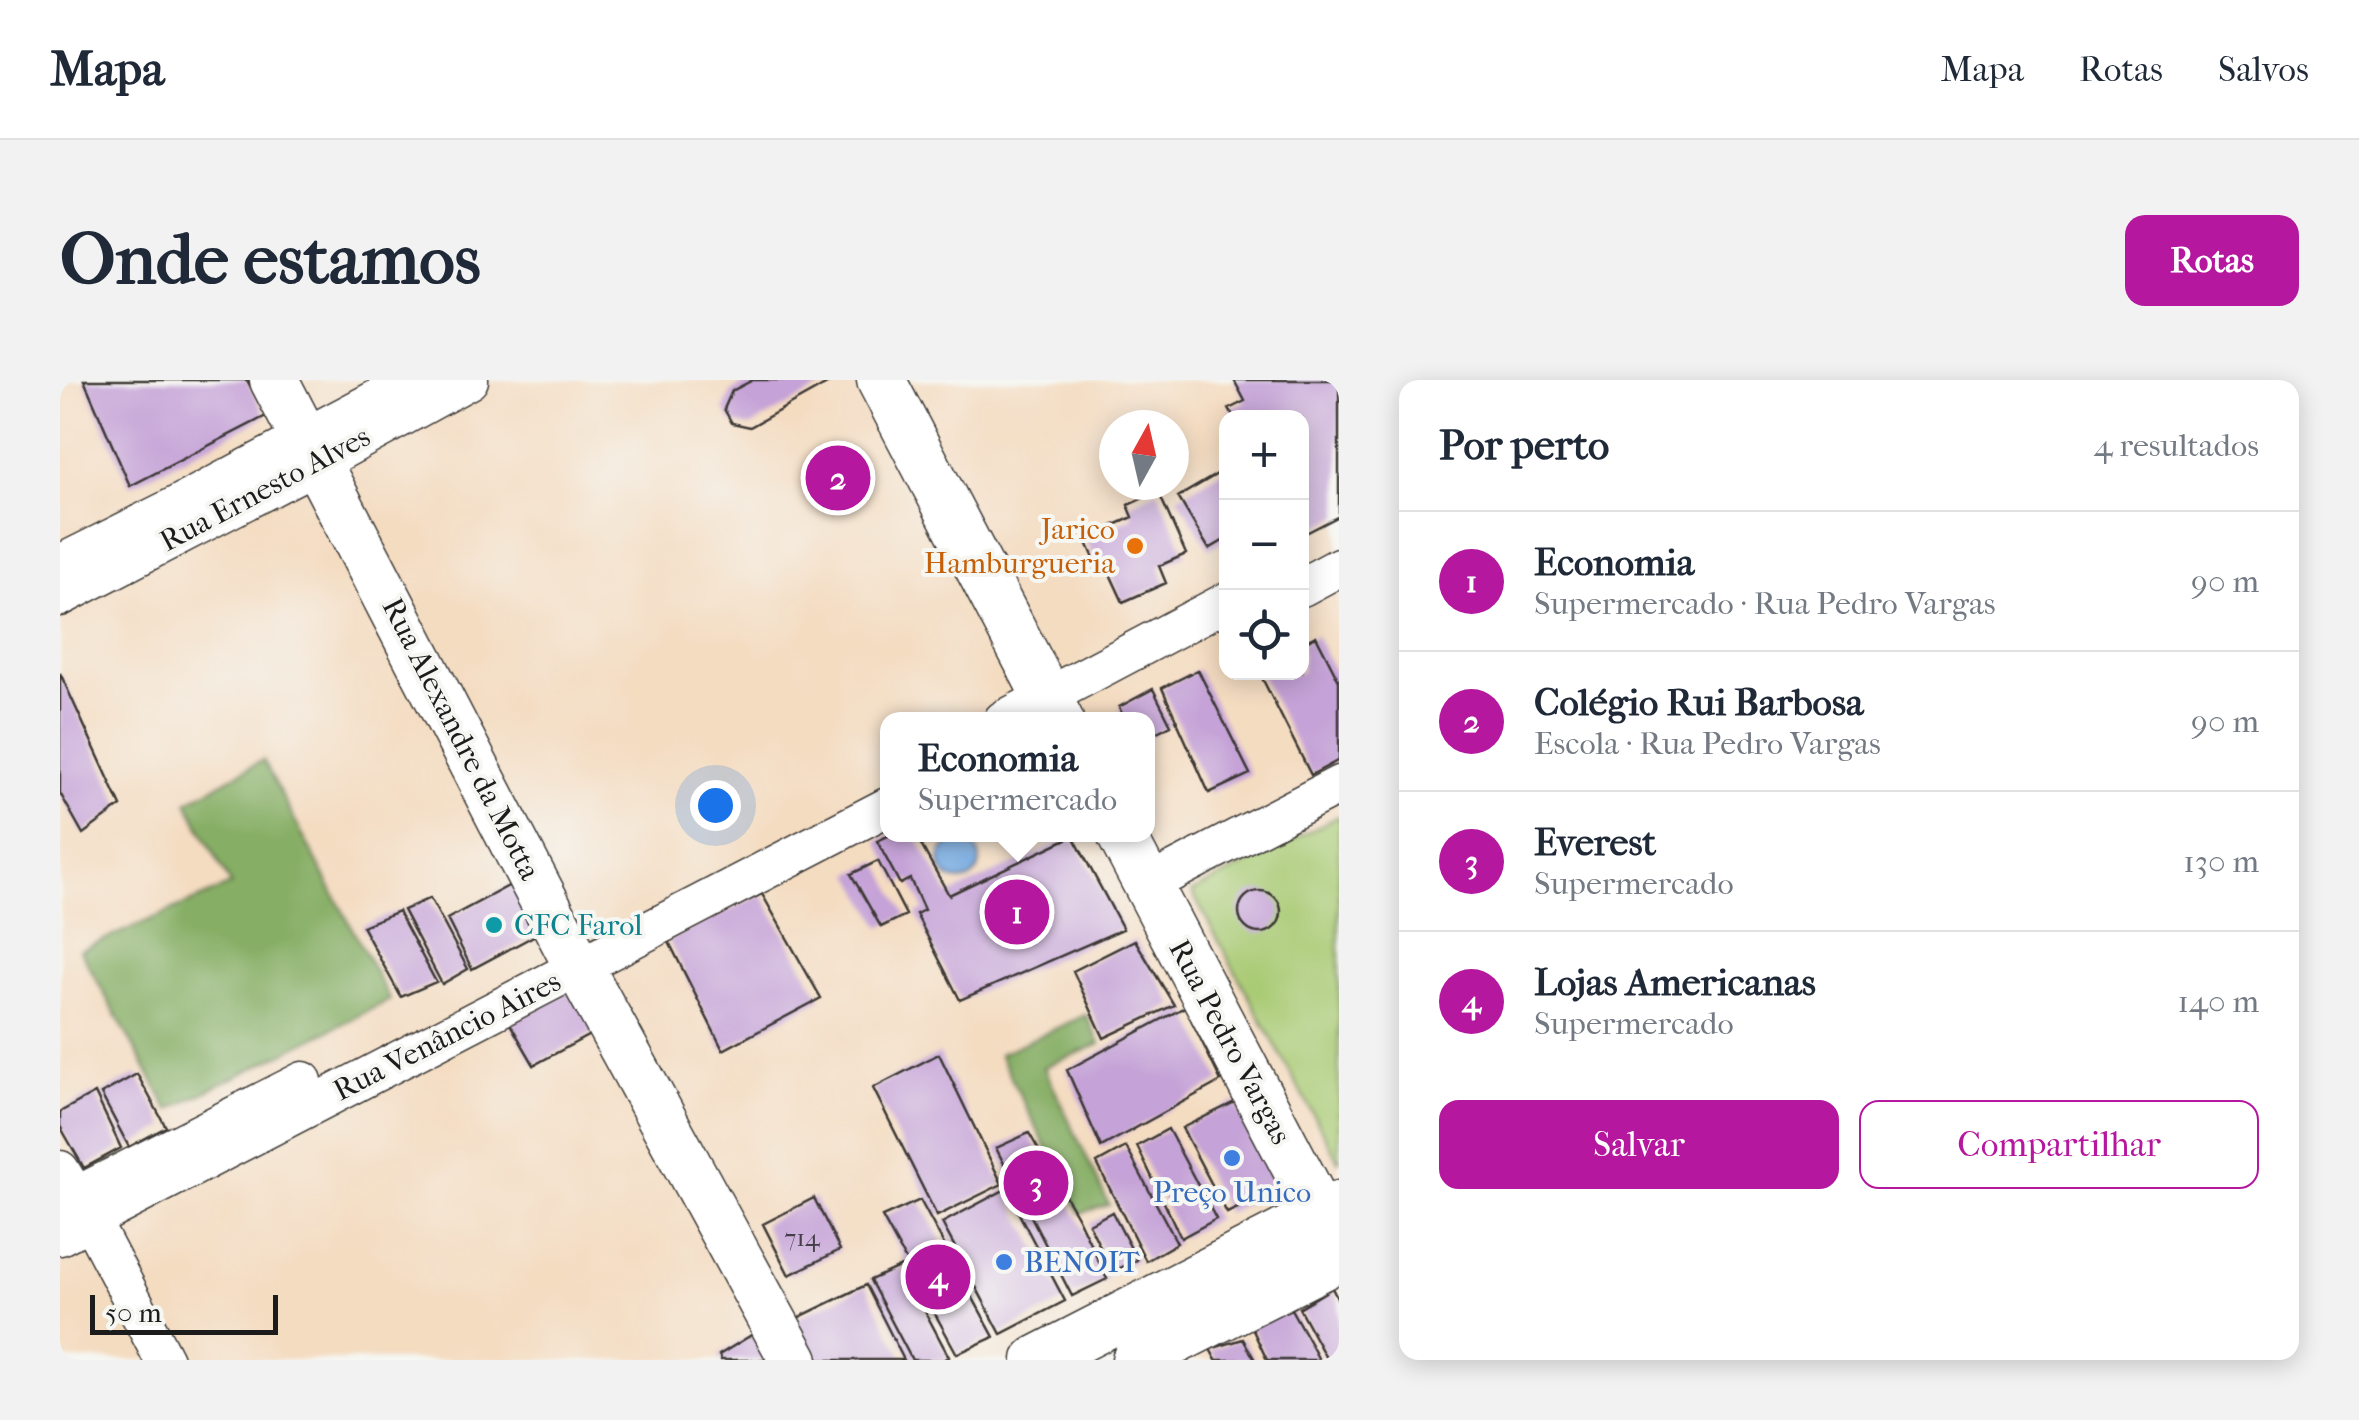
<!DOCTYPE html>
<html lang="pt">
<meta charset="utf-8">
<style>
body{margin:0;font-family:"IM FELL French Canon",serif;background:#f2f2f3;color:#1f2937}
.controls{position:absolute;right:30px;top:30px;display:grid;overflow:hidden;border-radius:20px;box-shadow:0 5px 25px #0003}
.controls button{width:90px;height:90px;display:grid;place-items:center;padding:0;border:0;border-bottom:2px solid #e0e1e3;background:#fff;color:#1f2937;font:50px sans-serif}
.compass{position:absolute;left:1039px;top:30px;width:90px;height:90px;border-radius:50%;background:#fff;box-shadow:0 5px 25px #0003;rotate:8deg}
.scale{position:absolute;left:30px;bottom:25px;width:188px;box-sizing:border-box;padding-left:10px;border:5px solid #1c1c1c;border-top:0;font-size:28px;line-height:35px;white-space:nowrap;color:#1c1c1c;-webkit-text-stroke:8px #f6f6f2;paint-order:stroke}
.you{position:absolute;left:655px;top:425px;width:35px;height:35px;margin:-25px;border:8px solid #fff;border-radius:50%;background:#1a73e8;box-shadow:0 0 0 15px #1a73e833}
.badge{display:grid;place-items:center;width:65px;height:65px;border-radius:50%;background:#b5179e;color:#fff;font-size:32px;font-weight:700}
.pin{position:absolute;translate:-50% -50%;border:5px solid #fff;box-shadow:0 2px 10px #0006}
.popup{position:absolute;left:820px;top:332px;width:275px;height:130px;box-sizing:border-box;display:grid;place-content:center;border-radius:20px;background:#fff;filter:drop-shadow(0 2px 8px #0005);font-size:32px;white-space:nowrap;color:#747a83}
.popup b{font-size:38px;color:#1f2937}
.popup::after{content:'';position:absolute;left:50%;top:100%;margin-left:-20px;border:20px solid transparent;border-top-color:#fff}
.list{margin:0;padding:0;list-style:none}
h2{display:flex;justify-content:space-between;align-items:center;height:130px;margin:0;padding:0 40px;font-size:42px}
h2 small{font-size:32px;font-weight:400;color:#747a83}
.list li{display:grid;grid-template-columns:65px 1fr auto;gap:30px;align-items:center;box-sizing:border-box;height:140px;padding:0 40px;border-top:2px solid #e0e1e3}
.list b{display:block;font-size:38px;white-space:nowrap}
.list p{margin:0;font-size:32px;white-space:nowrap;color:#747a83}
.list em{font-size:32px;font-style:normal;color:#747a83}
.actions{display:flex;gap:20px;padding:30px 40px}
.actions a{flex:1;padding:22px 0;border:2px solid #b5179e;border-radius:20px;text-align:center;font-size:35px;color:#b5179e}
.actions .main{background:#b5179e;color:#fff}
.icon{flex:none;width:55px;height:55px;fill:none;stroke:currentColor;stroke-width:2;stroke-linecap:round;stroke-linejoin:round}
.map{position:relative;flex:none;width:1279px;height:980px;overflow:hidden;border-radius:20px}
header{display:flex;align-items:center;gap:60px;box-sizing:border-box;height:140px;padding:0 50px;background:#fff;border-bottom:2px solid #e0e1e3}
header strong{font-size:48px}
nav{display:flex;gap:55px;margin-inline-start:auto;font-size:35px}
.intro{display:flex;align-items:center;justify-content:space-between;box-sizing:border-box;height:240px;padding:0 60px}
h1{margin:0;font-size:70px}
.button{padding:25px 45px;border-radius:20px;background:#b5179e;color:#fff;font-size:35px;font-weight:700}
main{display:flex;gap:60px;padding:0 60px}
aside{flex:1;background:#fff;border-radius:20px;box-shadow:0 5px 25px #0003}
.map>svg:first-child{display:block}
.green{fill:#a9ca73;stroke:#627348;stroke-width:2.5}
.forest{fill:#86ae65;stroke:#516540;stroke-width:2.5}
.water{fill:#73a8e0;stroke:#48627e;stroke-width:2.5}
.building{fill:#c5a2d7}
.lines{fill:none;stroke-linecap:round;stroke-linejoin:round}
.minor-casing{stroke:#3c3935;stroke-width:41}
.major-casing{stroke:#3c3935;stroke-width:51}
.minor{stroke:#fff;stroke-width:38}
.major{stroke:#fff;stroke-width:48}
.food-dot{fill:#e8710a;stroke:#f6f6f2;stroke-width:4}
.culture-dot{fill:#0f9aa8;stroke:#f6f6f2;stroke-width:4}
.shop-dot{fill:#3f7fe0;stroke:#f6f6f2;stroke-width:4}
.labels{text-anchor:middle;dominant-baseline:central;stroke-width:8;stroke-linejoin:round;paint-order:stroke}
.number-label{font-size:25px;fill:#463e4b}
.street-label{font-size:30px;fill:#1c1c1c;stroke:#f6f6f2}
.food-label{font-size:30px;fill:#c56008;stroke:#f6f6f2;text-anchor:end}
.culture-label{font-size:30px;fill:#0d838f;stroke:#f6f6f2;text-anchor:start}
.shop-label{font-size:30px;fill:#366cbe;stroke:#f6f6f2}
</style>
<header>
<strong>Mapa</strong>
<nav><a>Mapa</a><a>Rotas</a><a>Salvos</a></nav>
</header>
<div class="intro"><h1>Onde estamos</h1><a class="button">Rotas</a></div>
<main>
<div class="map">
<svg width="1279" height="980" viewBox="0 0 1279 980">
<rect width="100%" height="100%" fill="#f6f6f2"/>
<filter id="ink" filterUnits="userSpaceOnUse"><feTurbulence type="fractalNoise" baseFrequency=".01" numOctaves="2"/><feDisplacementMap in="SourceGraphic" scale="20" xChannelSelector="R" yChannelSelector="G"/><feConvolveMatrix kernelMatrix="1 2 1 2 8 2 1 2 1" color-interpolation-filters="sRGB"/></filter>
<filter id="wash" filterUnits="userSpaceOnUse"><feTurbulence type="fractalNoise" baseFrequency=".0048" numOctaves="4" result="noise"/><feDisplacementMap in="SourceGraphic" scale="40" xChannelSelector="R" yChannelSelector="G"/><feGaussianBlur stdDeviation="2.25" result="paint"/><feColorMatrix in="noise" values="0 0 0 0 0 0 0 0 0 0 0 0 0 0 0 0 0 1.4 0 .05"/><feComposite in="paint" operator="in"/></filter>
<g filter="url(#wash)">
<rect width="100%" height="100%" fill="#f4dcc1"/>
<path class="green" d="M1279,436V782L1132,512Z"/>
<path class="forest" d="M203,380L330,620L109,730L20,570L171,505L127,422Z
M1026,635L1040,664L984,687L1049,825L1020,833L939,674Z"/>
<path class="water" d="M880 481a20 20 0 1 1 40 0a20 20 0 1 1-40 0Z"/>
<g id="blocks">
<path class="building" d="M24,0H187L206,36L70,106Z
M693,0H774L690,47L672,43L664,29L672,11Z
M1174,0H1279V136L1242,155V38H1174L1169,29L1185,21Z
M1166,89V159L1149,169L1118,117Z
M1098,111L1126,174L1099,186L1106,203L1063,222L1044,181L1037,185L1025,158L1073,137L1068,125Z
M1256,256L1279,301V380L1251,395L1199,292H1242V263Z
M1138,290L1190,394L1149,413L1102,308Z
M0,293L61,426L23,454L0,413Z
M1093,309L1111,345L1087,357V340H1065L1059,327Z
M832,454H855L889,515L1013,456L1063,549L900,620L856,534L864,530L850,499L840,504L817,461Z
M818,481L846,535L821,547L791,494Z
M456,502L481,552L412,589L387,539Z
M1179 532a21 21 0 1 1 42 0a21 21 0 1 1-42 0Z
M702,514L761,618L663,670L608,560Z
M370,518L408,589L382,604L343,530Z
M338,531L376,602L341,617L302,546Z
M1075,560L1114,625L1044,658L1013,591Z
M513,609L535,652L474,685L449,642Z
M1125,627L1161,701L1041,767L1007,690Z
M879,674L942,804L877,836L813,708Z
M77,694L106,747L69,767L41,714Z
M35,713L61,768L24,788L0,746V732Z
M1175,722L1222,807L1167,833L1122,748Z
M1108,749L1156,839L1121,858L1077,766Z
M969,753L1018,838L1047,899L1012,916L936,768Z
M1066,767L1117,863L1086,881L1037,783Z
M946,809L1005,921L941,954L882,843Z
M754,818L780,870L729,895L703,844Z
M860,820L934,957L897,974L822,837Z
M1052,832L1077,880L1052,892L1029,844Z
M841,886L889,977L883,980H852L810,900Z
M806,905L844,980H753L731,941Z
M1272,908L1279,922V980H1267L1239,928Z
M1231,929L1250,963L1259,980H1207L1191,946Z
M693,954L707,980H661L659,975Z
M1183,959L1195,980H1156L1150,969Z"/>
</g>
</g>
<g filter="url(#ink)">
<use href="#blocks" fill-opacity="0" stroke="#3c3935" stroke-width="2.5"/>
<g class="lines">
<g class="minor-casing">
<path id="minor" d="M0,184L108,130L353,0
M1242,207L1279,187
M0,217L258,83L409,0
M943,340L1166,222
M1087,505L1279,405
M0,790L30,839L104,980
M0,824L243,701
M0,856L827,427"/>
</g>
<g class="major-casing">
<path id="major" d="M214,0L508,567L734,980
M821,0L999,340
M1061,454L1279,869
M977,980L1279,825
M1076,980L1279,877"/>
</g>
<use href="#minor" class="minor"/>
<use href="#major" class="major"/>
</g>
</g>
<circle class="food-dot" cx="1075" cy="166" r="10"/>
<circle class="culture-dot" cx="434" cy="545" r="10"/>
<g class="shop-dot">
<circle cx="1172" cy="778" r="10"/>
<circle cx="944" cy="882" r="10"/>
</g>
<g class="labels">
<g class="number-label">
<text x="742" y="857">714</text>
</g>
<g class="street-label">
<text transform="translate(205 109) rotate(-28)">Rua Ernesto Alves</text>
<text transform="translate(401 359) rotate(63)">Rua Alexandre da Motta</text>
<text transform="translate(387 656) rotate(-27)">Rua Venâncio Aires</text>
<text transform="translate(1170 662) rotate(62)">Rua Pedro Vargas</text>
</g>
<g class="food-label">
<text x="1055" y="149">Jarico<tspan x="1055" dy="34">Hamburgueria</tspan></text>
</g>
<g class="culture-label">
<text x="454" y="545">CFC Farol</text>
</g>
<g class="shop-label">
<text x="1172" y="812">Preço Unico</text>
<text x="964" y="882" text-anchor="start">BENOIT</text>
</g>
</g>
</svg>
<div class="controls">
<button>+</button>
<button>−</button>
<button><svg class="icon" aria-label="locate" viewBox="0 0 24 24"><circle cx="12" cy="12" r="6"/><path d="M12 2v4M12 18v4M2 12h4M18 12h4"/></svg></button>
</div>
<svg class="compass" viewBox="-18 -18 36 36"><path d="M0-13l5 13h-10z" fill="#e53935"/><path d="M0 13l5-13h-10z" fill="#747a83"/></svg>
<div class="scale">50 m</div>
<div class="you"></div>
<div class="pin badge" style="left:957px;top:532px">1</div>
<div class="popup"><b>Economia</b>Supermercado</div>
<div class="pin badge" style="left:778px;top:98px">2</div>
<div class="pin badge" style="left:976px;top:803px">3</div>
<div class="pin badge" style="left:878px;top:897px">4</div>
</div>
<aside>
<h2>Por perto<small>4 resultados</small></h2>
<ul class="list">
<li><span class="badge">1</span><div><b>Economia</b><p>Supermercado · Rua Pedro Vargas</p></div><em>90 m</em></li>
<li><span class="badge">2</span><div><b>Colégio Rui Barbosa</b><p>Escola · Rua Pedro Vargas</p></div><em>90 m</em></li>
<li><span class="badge">3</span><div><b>Everest</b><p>Supermercado</p></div><em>130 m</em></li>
<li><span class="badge">4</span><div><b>Lojas Americanas</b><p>Supermercado</p></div><em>140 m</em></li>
</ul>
<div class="actions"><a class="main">Salvar</a><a>Compartilhar</a></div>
</aside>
</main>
